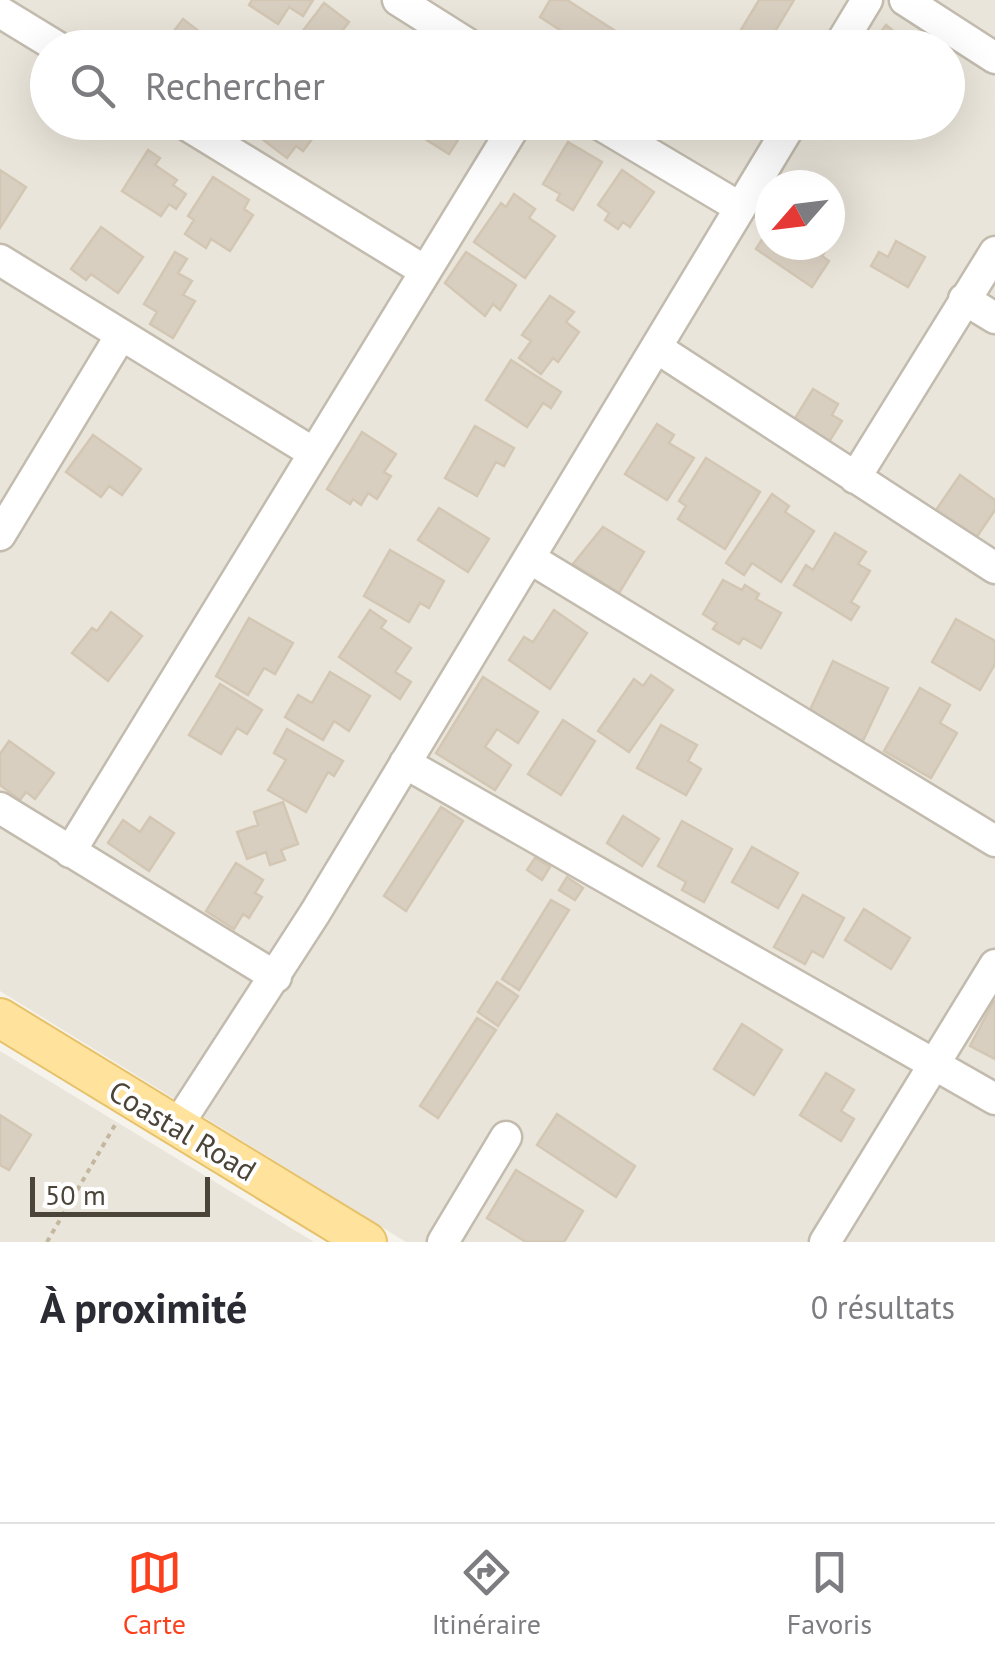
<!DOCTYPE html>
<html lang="fr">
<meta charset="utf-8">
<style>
body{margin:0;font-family:"PT Sans",sans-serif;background:#f2f2f3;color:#2b2b33}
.compass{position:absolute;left:755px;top:170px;width:90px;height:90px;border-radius:50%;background:#fff;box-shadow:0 10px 40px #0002;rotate:242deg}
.scale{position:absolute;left:30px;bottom:25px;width:180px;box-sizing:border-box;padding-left:10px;border:5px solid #4b4439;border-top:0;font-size:28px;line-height:35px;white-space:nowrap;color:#4b4439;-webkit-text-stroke:8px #fff;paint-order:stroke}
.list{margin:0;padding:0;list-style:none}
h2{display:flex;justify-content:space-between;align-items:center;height:130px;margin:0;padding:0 40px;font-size:42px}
h2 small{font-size:32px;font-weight:400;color:#7c7c81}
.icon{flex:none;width:55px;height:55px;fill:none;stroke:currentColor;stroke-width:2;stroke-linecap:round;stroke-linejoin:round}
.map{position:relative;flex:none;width:995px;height:1242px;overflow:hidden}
.search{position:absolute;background:#fff;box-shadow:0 10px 40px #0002;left:30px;right:30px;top:30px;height:110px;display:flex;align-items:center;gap:25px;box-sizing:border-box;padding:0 35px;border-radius:55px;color:#7c7c81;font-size:38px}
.sheet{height:280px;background:#fff}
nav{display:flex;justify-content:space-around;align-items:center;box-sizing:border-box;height:140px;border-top:2px solid #e1e1e2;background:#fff;font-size:28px;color:#7c7c81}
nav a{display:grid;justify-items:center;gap:5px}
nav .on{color:#fc3f1d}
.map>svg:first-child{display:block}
.residential{fill:#eae5da;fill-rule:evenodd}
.building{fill:#d8cfc1;stroke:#d3c7b4;stroke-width:2.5}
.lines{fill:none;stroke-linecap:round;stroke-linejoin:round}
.minor-casing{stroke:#c2bbae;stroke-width:35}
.major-casing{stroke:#e6c16a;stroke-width:42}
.path{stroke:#c4b79f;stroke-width:4;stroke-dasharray:5 5;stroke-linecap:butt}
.minor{stroke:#fff;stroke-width:30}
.major{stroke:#ffe39c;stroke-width:38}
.labels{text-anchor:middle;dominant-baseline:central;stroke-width:8;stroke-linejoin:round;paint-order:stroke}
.street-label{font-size:30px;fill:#4b4439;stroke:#fff}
</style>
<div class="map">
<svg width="995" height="1242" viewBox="0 0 995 1242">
<rect width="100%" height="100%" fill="#f6f3ec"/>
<path class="residential" d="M0,0H995V1242H406L0,991ZM48,48H948V122H48ZM770,185H830V245H770Z
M0,1051L314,1242H0Z"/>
<path class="building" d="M252,0H313L303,16L289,7L278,24L249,5Z
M550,0H567L642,48H588L540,17Z
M759,0H794L765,48H730Z
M324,3L349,22L342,31L357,43L353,48H313L299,36Z
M183,19L214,43L210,48H161Z
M886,25L914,48L871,45Z
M255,122H303L298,129L312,139L303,151L296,146L287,158L250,130Z
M420,122H460L467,126L449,154L414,132Z
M568,142L602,162L573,210L557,200L560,194L543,184Z
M148,150L160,158L155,165L177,180L173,185L186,194L176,209L169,204L161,216L122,191Z
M0,170L26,187L0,228Z
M622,170L654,192L630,227L623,222L618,229L605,220L609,213L598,205Z
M213,177L249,200L244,209L253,215L230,251L211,239L206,248L185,234L194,220L188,216Z
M514,194L535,209L529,218L555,236L525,278L474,242L501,203L506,207Z
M101,227L143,257L118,293L91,274L86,280L71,269Z
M770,227V245H829L822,256L829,261L812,287L756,249Z
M896,241L925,257L908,287L871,266L879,252L888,257Z
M175,252L187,259L178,273L192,281L183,295L195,301L173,338L150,324L157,312L144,304Z
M466,252L516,285L500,310L493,304L485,316L445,283Z
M550,296L574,312L566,322L579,332L558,362L553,358L541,374L519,358L531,341L522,335Z
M511,360L561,392L551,408L543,403L527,427L486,400Z
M813,389L838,404L832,415L842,421L824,450L789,428Z
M657,424L674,435L669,443L694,458L667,500L625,474Z
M475,426L514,448L504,466L496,462L477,496L445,478Z
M362,432L396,454L384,472L391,476L377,499L368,493L361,505L353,499L350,504L327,489Z
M93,435L141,469L122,495L109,486L101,497L66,472Z
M706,458L760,492L725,549L678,519L686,506L679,501Z
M960,475L995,500V510L974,541L934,513Z
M772,494L789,506L785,512L814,531L781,582L752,563L744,575L726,563Z
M439,508L489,539L468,572L418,540Z
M603,527L644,552L619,593L573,564Z
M835,533L866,552L858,564L870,571L851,602L859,607L851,620L794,585L806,565L813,570Z
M390,550L444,581L429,608L420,603L409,622L364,596Z
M723,580L742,590L745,585L759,594L756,599L781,613L761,648L743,638L739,644L713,629L717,623L703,614Z
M370,610L386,621L381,628L411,648L395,672L411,682L400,699L339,657Z
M554,610L587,633L550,689L509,660L524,637L533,642Z
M111,612L142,636L108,681L72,653L92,628L97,631Z
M249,618L293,643L275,674L264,668L248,695L216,676Z
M956,619L995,641V664L980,690L932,662Z
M833,661L888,688L861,745L808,714Z
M330,672L370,696L349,731L334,721L323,740L285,717L298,695L312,703Z
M651,675L673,690L629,752L598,731L634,679L643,686Z
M483,677L538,712L518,743L497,729L485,747L511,765L495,790L436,753Z
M220,684L262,710L247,734L237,728L221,754L189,735Z
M920,688L950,705L940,723L957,733L931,778L884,751Z
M563,720L595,741L561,795L528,774Z
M661,725L697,745L688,761L701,769L686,795L637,768Z
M287,729L343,761L334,776L328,772L306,812L268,790L286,760L274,753Z
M9,741L54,773L35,799L26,792L20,800L0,785V754Z
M283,802L298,844L281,850L285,860L270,865L266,852L247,859L237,832L258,825L254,812Z
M441,807L463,821L406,911L384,896Z
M623,816L659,839L642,866L607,843Z
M150,817L174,833L149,871L108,843L123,820L140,832Z
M682,821L732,849L704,902L682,890L686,882L658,866Z
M752,847L798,873L778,908L732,882Z
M535,858L550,867L542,880L527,870Z
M236,863L263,880L255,893L262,897L249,918L243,914L234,929L206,911Z
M567,877L583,888L575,900L559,890Z
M803,895L844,918L823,957L812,951L805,964L774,947Z
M551,900L569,910L519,990L502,979Z
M864,909L910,938L891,969L845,940Z
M497,982L518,996L498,1026L478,1012Z
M994,1001L995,1002V1059L970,1046Z
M477,1018L496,1030L438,1118L420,1106Z
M742,1024L782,1050L754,1095L714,1069Z
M826,1073L854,1090L841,1111L854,1119L841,1141L800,1115Z
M557,1114L635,1166L616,1197L537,1145Z
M0,1115L31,1135L9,1170L0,1165Z
M516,1170L583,1211L564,1242H526L487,1218Z"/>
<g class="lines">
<g class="minor-casing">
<path id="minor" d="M398,0L474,48
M905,0L995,58
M0,12L59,48
M838,48L867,0
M182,122L425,271
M596,122L739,207
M0,260L312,452
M964,299L995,318
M657,348L995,568
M855,478L995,252
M0,535L121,335
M531,559L995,841
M405,763L995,1099
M0,808L276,977
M70,852L517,122
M177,1126L315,913L792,122
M443,1242L506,1137
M825,1242L995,965"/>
</g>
<g class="major-casing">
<path id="major" d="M0,1018L367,1242"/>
</g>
<path class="path" d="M47,1242L115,1125"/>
<use href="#minor" class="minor"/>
<use href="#major" class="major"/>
</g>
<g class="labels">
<g class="street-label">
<text transform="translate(183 1130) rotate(31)">Coastal Road</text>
</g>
</g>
</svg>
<svg class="compass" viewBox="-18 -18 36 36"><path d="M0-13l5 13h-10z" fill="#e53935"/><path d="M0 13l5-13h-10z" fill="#7c7c81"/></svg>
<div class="scale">50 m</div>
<div class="search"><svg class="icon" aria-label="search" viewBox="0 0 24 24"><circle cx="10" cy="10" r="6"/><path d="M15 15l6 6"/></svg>Rechercher</div>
</div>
<section class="sheet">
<h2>À proximité<small>0 résultats</small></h2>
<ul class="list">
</ul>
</section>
<nav>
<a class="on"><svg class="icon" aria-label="map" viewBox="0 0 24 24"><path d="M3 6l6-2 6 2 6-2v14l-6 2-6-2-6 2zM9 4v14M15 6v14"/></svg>Carte</a>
<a><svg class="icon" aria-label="directions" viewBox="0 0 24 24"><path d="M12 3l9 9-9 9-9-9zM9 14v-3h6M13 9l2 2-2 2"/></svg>Itinéraire</a>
<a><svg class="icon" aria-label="saved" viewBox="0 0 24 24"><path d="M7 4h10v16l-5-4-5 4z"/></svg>Favoris</a>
</nav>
